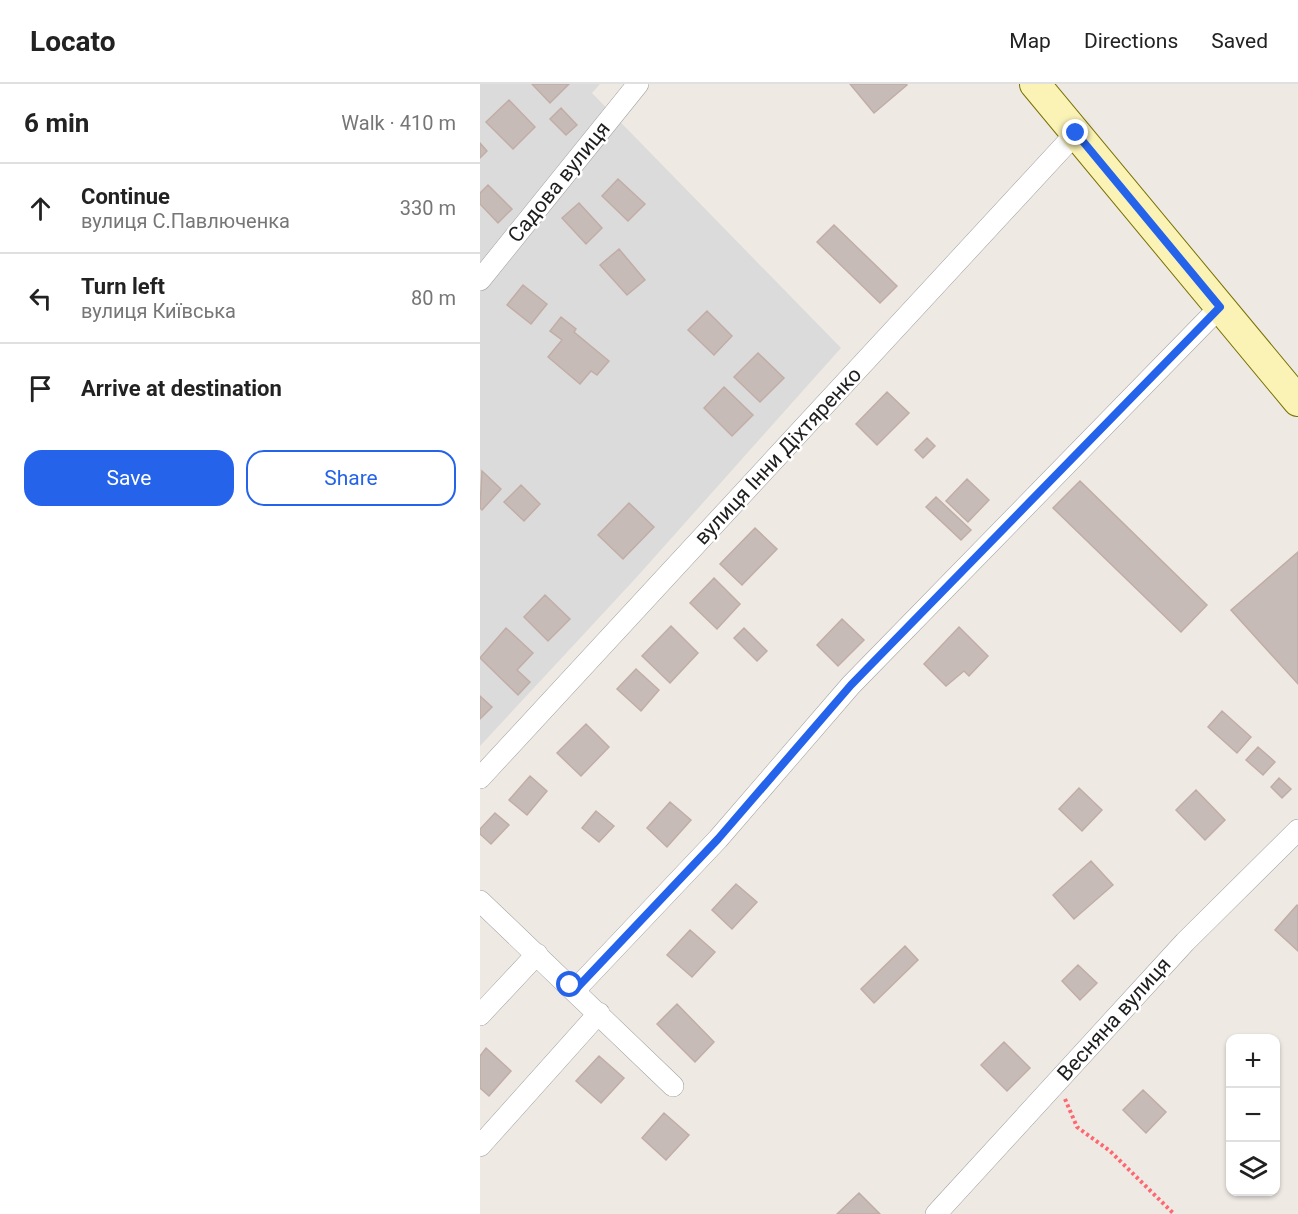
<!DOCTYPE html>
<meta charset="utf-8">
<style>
body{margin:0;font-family:Roboto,sans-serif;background:#f6f6f6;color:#222}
.controls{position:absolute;right:18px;bottom:18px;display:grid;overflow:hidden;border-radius:12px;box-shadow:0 2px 4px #0004}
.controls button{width:54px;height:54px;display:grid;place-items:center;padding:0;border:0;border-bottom:2px solid #e0e0e0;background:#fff;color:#222;font:30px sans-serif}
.stop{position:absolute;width:18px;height:18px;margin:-14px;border:4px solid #2563eb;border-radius:50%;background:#fff}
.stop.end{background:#2563eb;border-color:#fff;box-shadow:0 2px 6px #0008}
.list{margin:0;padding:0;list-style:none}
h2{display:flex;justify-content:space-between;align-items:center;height:78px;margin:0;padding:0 24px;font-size:26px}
h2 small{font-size:20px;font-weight:400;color:#767676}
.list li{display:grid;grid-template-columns:39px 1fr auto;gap:18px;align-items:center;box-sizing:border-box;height:90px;padding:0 24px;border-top:2px solid #e0e0e0}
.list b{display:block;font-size:22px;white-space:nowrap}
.list p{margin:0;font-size:20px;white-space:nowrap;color:#767676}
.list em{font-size:20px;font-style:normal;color:#767676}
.actions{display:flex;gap:12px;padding:18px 24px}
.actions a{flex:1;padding:14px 0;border:2px solid #2563eb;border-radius:18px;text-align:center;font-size:21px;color:#2563eb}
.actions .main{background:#2563eb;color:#fff}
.icon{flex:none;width:33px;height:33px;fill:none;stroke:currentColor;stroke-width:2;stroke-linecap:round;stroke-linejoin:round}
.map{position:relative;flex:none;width:818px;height:1130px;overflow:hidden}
header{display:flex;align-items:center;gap:36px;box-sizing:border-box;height:84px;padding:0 30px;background:#fff;border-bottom:2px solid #e0e0e0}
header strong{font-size:28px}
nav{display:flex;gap:33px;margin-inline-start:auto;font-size:21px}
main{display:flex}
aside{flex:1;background:#fff}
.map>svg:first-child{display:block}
.residential{fill:#dcdbdb}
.building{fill:#c7bbb7;stroke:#c1ada6;stroke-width:1.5}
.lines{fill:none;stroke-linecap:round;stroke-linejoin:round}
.street-casing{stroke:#a2a2a2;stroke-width:22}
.secondary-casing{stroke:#787202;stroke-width:32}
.path{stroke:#fd676f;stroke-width:4;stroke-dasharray:3 3;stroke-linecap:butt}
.street{stroke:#fff;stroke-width:21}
.secondary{stroke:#fbf3b6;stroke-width:30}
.route{stroke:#2563eb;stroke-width:8}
.labels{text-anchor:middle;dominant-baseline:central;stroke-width:5;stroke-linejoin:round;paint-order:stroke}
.street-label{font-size:21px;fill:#1e1e1e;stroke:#fff}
</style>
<header>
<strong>Locato</strong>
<nav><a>Map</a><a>Directions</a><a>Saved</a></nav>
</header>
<main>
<aside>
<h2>6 min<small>Walk · 410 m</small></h2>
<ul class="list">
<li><svg class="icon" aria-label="ahead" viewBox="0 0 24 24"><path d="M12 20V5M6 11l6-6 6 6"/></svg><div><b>Continue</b><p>вулиця С.Павлюченка</p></div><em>330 m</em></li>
<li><svg class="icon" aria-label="left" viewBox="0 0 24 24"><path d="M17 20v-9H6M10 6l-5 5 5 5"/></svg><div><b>Turn left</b><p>вулиця Київська</p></div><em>80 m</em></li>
<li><svg class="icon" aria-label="arrive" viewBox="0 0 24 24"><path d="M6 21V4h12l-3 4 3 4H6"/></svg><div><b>Arrive at destination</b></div></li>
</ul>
<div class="actions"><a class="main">Save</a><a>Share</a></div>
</aside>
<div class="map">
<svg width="818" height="1130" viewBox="0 0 818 1130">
<rect width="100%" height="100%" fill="#efe9e4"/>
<path class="residential" d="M0,0H120L112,9L361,264L155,495L0,662Z"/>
<path class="building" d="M52,0H89L70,19Z
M370,0H426L427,1L394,29Z
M29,16L55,43L33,65L6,38Z
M81,24L97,41L86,51L70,35Z
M0,59L7,67L0,74Z
M138,95L165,120L148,137L122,112Z
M8,101L32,125L18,139L0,120V109Z
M99,119L122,144L106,160L82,134Z
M354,141L417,202L400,219L337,158Z
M139,165L165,196L147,211L120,181Z
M43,201L67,220L51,240L27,221Z
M227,227L252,252L234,271L208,246Z
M81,233L96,245L94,248L129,277L117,291L111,287L100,300L68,273L82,256L70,247Z
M278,269L304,294L280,318L254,293Z
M244,303L273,331L252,352L224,324Z
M407,308L429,329L397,361L376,340Z
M447,354L455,362L443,374L435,366Z
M2,387L21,405L2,426L0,424Z
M487,395L509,416L488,438L466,417Z
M600,397L727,521L701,548L573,424Z
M41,401L60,420L44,437L24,418Z
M456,413L491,446L481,456L446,423Z
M149,419L174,443L143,475L118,451Z
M275,444L297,465L262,501L240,480Z
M818,468V600L751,526Z
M234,494L260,520L237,545L210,519Z
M65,511L90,535L68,557L44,533Z
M362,535L384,556L358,582L337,561Z
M191,542L218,569L190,599L162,572Z
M479,543L508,572L489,592L484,587L466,602L444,580Z
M26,544L53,569L37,586L50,598L38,611L0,574Z
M264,544L287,567L277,577L254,554Z
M156,585L179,606L161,627L137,605Z
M0,612L12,623L0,635Z
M742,627L771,653L757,669L728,643Z
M106,640L129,663L101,692L77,669Z
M778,663L795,678L783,691L766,676Z
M50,692L67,707L47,731L29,716Z
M799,694L811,705L802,714L791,703Z
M599,704L622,726L602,747L579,725Z
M716,706L745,736L725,756L696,726Z
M190,718L211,736L187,763L167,744Z
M116,727L134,742L119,758L102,744Z
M15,729L29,741L11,760L0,750V745Z
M611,777L633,801L594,835L573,811Z
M256,800L277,818L252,845L232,826Z
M817,821L818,822V867L795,846Z
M210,846L235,868L212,893L187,871Z
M425,862L438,876L394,919L381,905Z
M598,881L617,899L600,916L582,897Z
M197,920L234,958L215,978L177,940Z
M524,958L550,984L527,1007L501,981Z
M6,964L31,987L9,1012L0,1004V972Z
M119,972L144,994L121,1019L96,997Z
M663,1006L686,1028L666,1049L643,1026Z
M184,1029L209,1051L186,1076L162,1054Z
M379,1109L400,1130H357Z"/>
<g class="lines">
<g class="street-casing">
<path id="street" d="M0,196L158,0
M0,694L596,49
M0,817L193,1002
M95,906L238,755L371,601L740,223
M0,931L57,870
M0,1062L119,929
M456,1130L705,858L818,746"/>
</g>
<g class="secondary-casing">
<path id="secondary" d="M555,0L818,317"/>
</g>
<path class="path" d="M585,1015L597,1043L630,1067L694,1130"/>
<use href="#street" class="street"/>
<use href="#secondary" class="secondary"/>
</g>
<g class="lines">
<path class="route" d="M90,901L95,906L238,755L371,601L740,223L596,49"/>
</g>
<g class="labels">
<g class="street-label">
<text transform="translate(79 98) rotate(-51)">Садова вулиця</text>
<text transform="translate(298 372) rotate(-47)">вулиця Інни Діхтяренко</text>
<text transform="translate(634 935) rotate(-48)">Весняна вулиця</text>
</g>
</g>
</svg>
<div class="controls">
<button>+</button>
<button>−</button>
<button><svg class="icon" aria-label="layers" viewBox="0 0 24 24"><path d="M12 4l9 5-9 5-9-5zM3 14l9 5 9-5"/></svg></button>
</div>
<div class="stop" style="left:90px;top:901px"></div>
<div class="stop end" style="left:596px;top:49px"></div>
</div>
</main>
